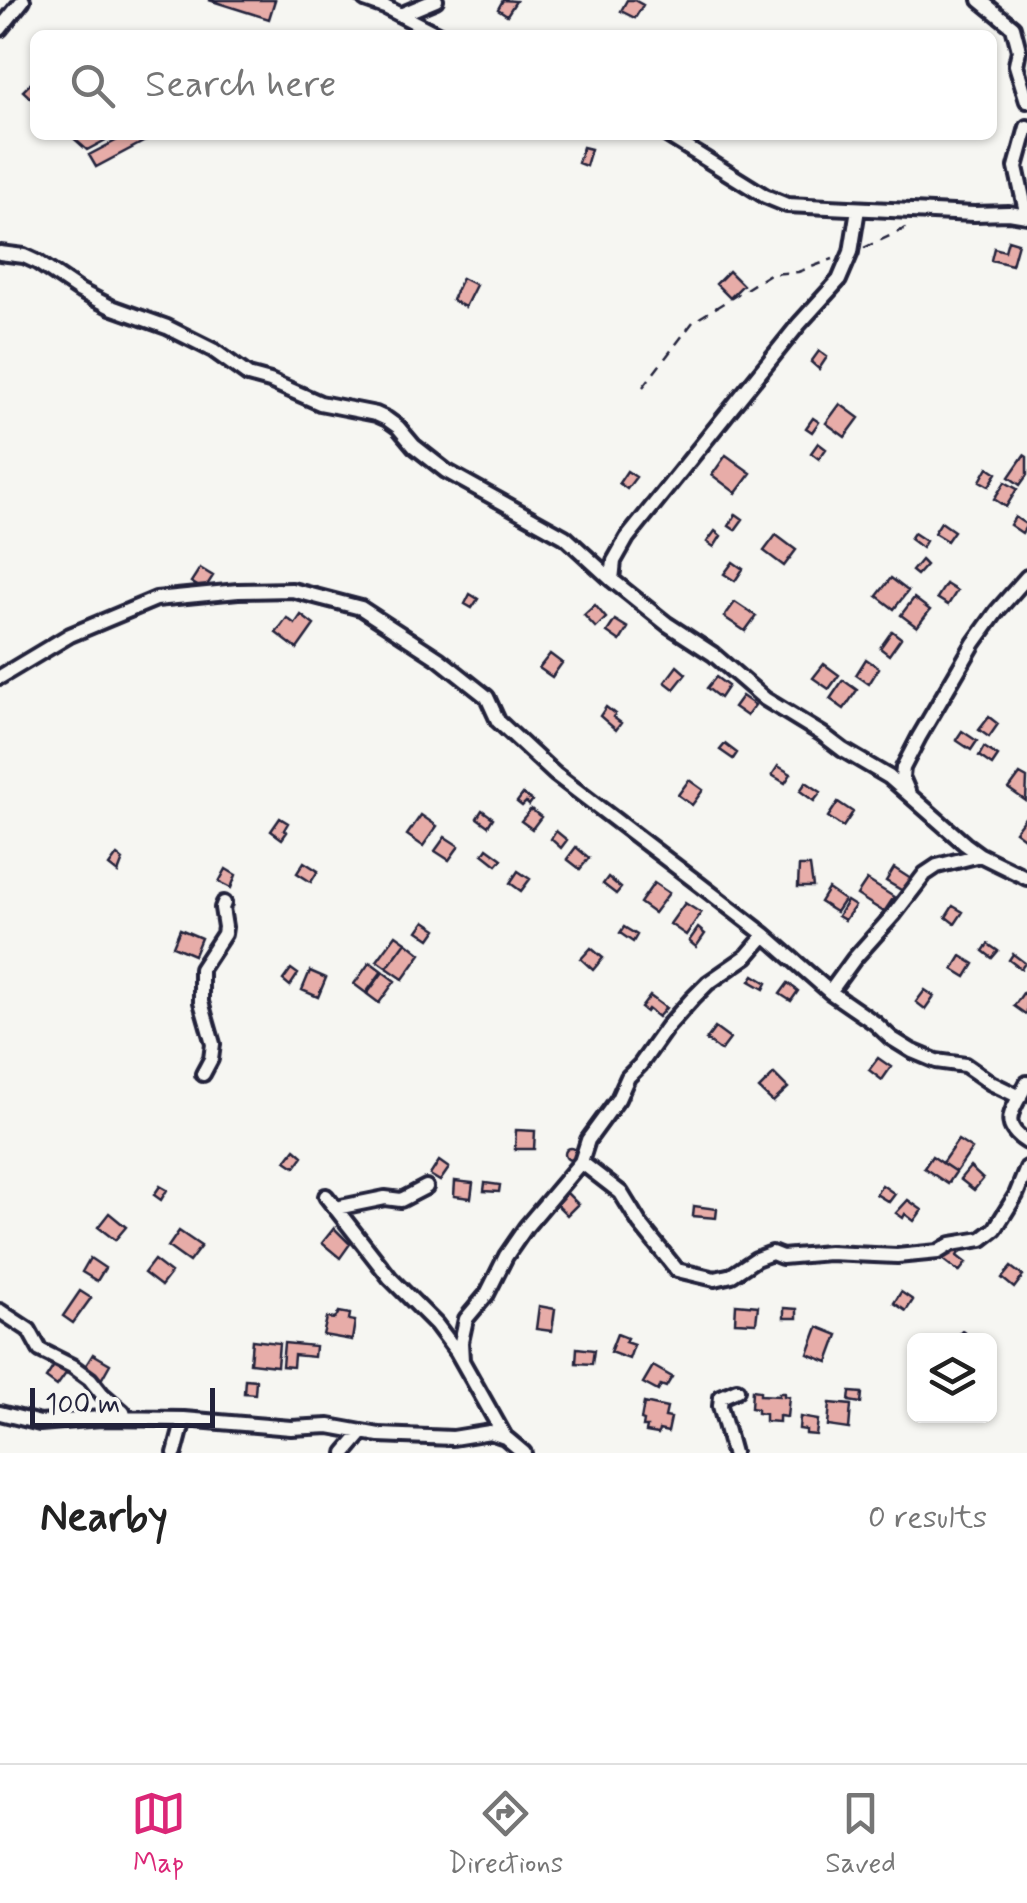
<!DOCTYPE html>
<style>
body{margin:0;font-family:Mynerve,sans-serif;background:#f2f2f2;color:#222}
.controls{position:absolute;right:30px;bottom:30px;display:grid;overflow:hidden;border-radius:15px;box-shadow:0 2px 8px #0004}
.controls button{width:90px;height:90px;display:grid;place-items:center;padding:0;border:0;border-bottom:2px solid #e0e0e0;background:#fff;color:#222;font:50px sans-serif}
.scale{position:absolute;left:30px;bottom:25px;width:185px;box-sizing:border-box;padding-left:10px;border:5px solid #22223b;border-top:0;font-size:28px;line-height:35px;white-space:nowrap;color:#22223b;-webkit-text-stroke:8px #f6f6f2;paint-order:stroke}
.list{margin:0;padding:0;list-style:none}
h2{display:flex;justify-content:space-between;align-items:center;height:130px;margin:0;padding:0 40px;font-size:42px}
h2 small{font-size:32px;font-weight:400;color:#767676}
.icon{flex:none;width:55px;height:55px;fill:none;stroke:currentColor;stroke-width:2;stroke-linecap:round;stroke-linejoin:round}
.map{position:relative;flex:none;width:1027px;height:1453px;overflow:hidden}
.search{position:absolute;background:#fff;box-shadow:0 2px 8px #0004;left:30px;right:30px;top:30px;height:110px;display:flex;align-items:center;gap:25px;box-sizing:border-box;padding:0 35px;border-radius:15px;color:#767676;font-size:38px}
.sheet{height:310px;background:#fff}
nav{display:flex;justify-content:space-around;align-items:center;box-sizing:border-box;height:140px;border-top:2px solid #e0e0e0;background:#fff;font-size:28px;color:#767676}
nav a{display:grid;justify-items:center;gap:5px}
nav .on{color:#db2777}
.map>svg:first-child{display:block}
.building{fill:#e7aca8;stroke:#22223b;stroke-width:2.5}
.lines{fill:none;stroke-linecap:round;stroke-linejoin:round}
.minor-casing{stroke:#22223b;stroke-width:20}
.path{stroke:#22223b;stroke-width:2.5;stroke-dasharray:10 8;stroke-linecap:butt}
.minor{stroke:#f6f6f2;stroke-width:12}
</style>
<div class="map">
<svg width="1027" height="1453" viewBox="0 0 1027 1453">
<rect width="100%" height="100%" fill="#f6f6f2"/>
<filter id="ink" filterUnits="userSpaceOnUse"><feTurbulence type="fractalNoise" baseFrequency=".01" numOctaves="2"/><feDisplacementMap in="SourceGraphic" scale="20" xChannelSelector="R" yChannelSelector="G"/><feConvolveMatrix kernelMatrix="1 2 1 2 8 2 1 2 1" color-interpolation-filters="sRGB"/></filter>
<g filter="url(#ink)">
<path class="building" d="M209,0H275L269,19Z
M503,0L516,1L507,15L498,9Z
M627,0H634L643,5L635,18L621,11Z
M35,79V102L23,91Z
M70,135H115L87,150Z
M127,135H142L145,141L96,167L89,155Z
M583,147L591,149L586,166L578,163Z
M1008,240L1018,243L1012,265L991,260L994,248L1005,251Z
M729,271L743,285L730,298L716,284Z
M462,278L476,285L465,307L452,300Z
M819,351L827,357L819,369L811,362Z
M840,404L859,418L845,437L826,423Z
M813,418L819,422L812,432L806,428Z
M818,443L826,449L819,459L811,453Z
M726,455L751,473L736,493L712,475Z
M1024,455L1027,457V475L1020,485L1009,477Z
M988,467L997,473L989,486L980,481Z
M627,471L636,477L627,489L619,483Z
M1005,482L1017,489L1006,507L994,499Z
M736,514L743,519L735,530L729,526Z
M1015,517L1027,525L1022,533L1010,525Z
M941,522L954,531L947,541L934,533Z
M715,531L721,536L714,547L707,542Z
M914,533L926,541L922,548L910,539Z
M776,535L796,550L784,566L764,551Z
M921,560L926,565L917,575L912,571Z
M733,562L743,569L735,581L724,574Z
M200,568L213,576L204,590L191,582Z
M891,578L908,591L894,609L877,596Z
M946,584L957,591L948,605L937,598Z
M470,594L478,599L472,608L465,604Z
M914,598L930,610L917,627L901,615Z
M735,602L756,616L745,631L724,617Z
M595,605L606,618L596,628L584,615Z
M301,615L314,625L297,649L276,633L287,618L295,624Z
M615,620L628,628L620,641L607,632Z
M892,631L901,638L889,655L880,648Z
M550,654L562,663L552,677L539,668Z
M866,659L879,668L869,684L856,675Z
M824,664L839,675L829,689L813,678Z
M677,666L686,674L674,689L665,682Z
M716,677L728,686L720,698L707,688Z
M843,680L857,690L844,709L830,699Z
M742,696L755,705L747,716L734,707Z
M606,707L615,714L613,717L621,723L616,730L600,716Z
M989,717L998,724L989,737L979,730Z
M962,731L977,741L971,750L956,740Z
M725,744L737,753L733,759L720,750Z
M984,747L998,756L992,765L979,756Z
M778,766L791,774L785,783L772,775Z
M1020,774L1027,778L1026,801L1009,789Z
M689,780L703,790L692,805L678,795Z
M806,782L821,792L814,801L800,791Z
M523,794L532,801L529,805L526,802L522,806L517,802Z
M838,802L853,812L843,827L828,817Z
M531,809L541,817L532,829L521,821Z
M482,810L493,818L488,826L477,818Z
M421,815L437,826L423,846L407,835Z
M1027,815V840L1015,831Z
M280,818L288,823L284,830L287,832L282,839L271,831Z
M556,831L567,840L561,848L551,839Z
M445,837L459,846L449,860L435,851Z
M576,847L589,858L580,869L567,859Z
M487,848L502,859L497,865L483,854Z
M117,855L123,860L118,873L109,866Z
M304,862L318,871L311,882L297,873Z
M799,866H810L813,887H798Z
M894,868L911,879L903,891L886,881Z
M226,869L236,875L231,888L219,882Z
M518,871L530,879L521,891L510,883Z
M608,877L621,888L616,894L603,884Z
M867,880L894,897L884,912L857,895Z
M654,883L669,893L654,913L640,903Z
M828,889L844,900L836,912L820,902Z
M847,901L855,906L845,920L838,916Z
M685,903L701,913L686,935L670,924Z
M953,906L963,912L955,924L946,917Z
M425,921L437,929L430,939L418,931Z
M624,927L637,935L633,942L620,933Z
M698,928L705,934L696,947L689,941Z
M180,929L201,938L194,955L173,946Z
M396,935L406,942L387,968L377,961Z
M406,942L421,954L403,979L387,968Z
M988,944L998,951L992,958L983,951Z
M591,948L603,958L593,970L581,959Z
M1013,954L1025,963L1021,969L1009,960Z
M961,956L974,964L966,977L953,969Z
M370,962L382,971L366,993L354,984Z
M291,969L298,974L290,986L283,980Z
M310,971L326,978L318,997L302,990Z
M383,972L395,981L379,1003L367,994Z
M754,975L767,983L764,989L750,981Z
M788,983L798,991L791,1001L780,994Z
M925,990L934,996L925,1009L916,1002Z
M1023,993L1027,996V1015L1014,1006Z
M650,996L666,1008L658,1017L648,1009L646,1012L641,1008Z
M715,1028L730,1039L721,1051L706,1040Z
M878,1058L891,1067L882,1080L869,1070Z
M774,1074L788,1088L773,1102L759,1089Z
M516,1130L535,1131L534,1149H515Z
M958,1140L972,1149L956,1172L942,1163Z
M565 1154a6 6 0 1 1 12 0a6 6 0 1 1-12 0Z
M295,1149L303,1156L295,1167L286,1161Z
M932,1156L956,1172L948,1184L924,1168Z
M439,1161L449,1168L440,1181L430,1175Z
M970,1167L983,1179L974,1190L960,1179Z
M455,1181L473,1183L471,1198L454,1196Z
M485,1183L500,1185L499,1192L484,1191Z
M882,1185L895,1194L889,1202L876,1194Z
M160,1186L167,1190L161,1200L154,1195Z
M567,1193L578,1204L567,1215L556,1204Z
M908,1200L922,1210L914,1221L905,1214L903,1218L896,1213Z
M694,1206L717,1209L716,1218L693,1216Z
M109,1213L126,1227L115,1240L98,1227Z
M334,1228L350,1244L340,1258L322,1243Z
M179,1231L201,1246L189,1262L168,1247Z
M953,1246L960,1251L957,1256L966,1263L959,1272L942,1259Z
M90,1258L105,1268L97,1281L82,1272Z
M154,1260L171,1273L161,1286L144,1273Z
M1011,1267L1023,1276L1014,1288L1002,1278Z
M80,1291L91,1298L73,1323L63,1316Z
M901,1292L913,1300L906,1311L894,1303Z
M736,1304L758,1306L756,1323L735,1322Z
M539,1306L555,1309L552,1331L536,1329Z
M784,1308L797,1309V1318H784Z
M339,1312L350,1314L349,1320L355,1321L352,1340L323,1335L327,1318L335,1319Z
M818,1327L838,1335L828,1362L808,1354Z
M962,1331L975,1340H955Z
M617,1334L627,1338L625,1342L634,1345L629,1359L610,1352Z
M252,1340L279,1343L277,1366L250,1363Z
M284,1343L315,1346L314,1357L294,1355L293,1367L282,1366Z
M577,1348L594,1350L592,1364L576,1363Z
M93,1354L110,1364L101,1380L83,1370Z
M57,1361L69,1369L57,1386L46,1378Z
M653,1366L672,1377L666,1387L661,1385L658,1391L643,1383Z
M245,1379L256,1380L255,1394L244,1393Z
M752,1390L760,1391V1395L779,1396V1393H784V1396L789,1397L787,1417L779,1416V1422L765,1421V1414L757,1413V1409L751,1408Z
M850,1392L862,1393L861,1403L849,1401Z
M644,1403L667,1408L665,1417L671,1418L668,1432L659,1430L658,1434L646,1432L647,1427H643L644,1421L641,1420Z
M830,1403L851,1405L849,1429L828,1426Z
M800,1417L818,1420L816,1435L806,1434V1430L799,1429Z"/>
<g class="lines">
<g class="minor-casing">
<path id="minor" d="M365,0L385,7L439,35
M980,0L1013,27L1019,50L1016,65L1027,101
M400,15L436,0
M0,29L23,0
M667,135L765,196L787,205L974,214L1009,213L1027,216L1016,167L1027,127
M0,253L24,256L37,262L80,291L111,307L167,327L213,350L248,375L270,381L320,403L376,414L387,419L398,427L414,446L446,471L565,537L612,580L667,624L713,654L765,699L822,734L843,750L889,777L965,844L980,855L1027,878
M612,580L614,561L627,538L799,324L839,280L851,252L858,209
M0,677L70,635L156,599L238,591L292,590L361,608L439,659L487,697L498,721L555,774L699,884L765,935L830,992L875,1023L891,1038L912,1051L936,1061L965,1065L991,1083L1020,1097
M908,791L902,777L903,768L919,737L974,643L997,611L1027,577
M830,992L854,959L895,913L925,874L937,866L980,855
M203,1074L211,1059L213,1044L201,1002V969L224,934L225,927L222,908L224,903
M1027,1083C1014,1109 997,1124 1027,1142
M581,1162L621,1193L640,1224L677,1270L715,1279L732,1275L756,1259L772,1253L782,1257L829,1253L897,1256L938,1252L951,1244L982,1239L995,1229L1016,1195L1027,1168
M326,1196L390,1278L436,1324L457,1352L505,1437
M336,1208L385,1198L401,1200L426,1187
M0,1311L29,1330L40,1350L72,1366L90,1379L102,1394L123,1412L125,1418
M462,1360L461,1342L466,1319L487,1294L506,1256L526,1227L581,1162L588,1140L618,1099L628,1077L640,1065L667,1027L692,999L708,983L747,956L765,935
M0,1413L40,1423L101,1418L184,1419L291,1428L329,1426L379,1435L453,1438L490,1432L505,1437L524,1453
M175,1453L184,1419
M345,1453L362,1433
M733,1453L720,1406L721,1397L737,1390"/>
</g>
<path class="path" d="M864,248L902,230L910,224
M643,387L693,322L770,274L798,272L833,259"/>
<use href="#minor" class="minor"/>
</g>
</g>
</svg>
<div class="controls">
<button><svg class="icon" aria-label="layers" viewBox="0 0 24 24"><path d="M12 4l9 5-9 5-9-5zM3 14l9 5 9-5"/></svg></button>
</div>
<div class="scale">100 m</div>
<div class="search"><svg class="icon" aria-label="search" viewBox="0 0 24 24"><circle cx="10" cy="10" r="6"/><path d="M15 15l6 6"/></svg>Search here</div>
</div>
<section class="sheet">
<h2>Nearby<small>0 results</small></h2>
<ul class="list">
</ul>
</section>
<nav>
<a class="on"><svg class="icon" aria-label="map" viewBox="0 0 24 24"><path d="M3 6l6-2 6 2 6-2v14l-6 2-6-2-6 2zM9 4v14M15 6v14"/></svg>Map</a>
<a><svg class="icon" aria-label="directions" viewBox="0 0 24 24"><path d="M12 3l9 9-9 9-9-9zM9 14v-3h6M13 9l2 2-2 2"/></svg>Directions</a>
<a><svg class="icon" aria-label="saved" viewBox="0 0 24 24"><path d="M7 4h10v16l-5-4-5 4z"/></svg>Saved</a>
</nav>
